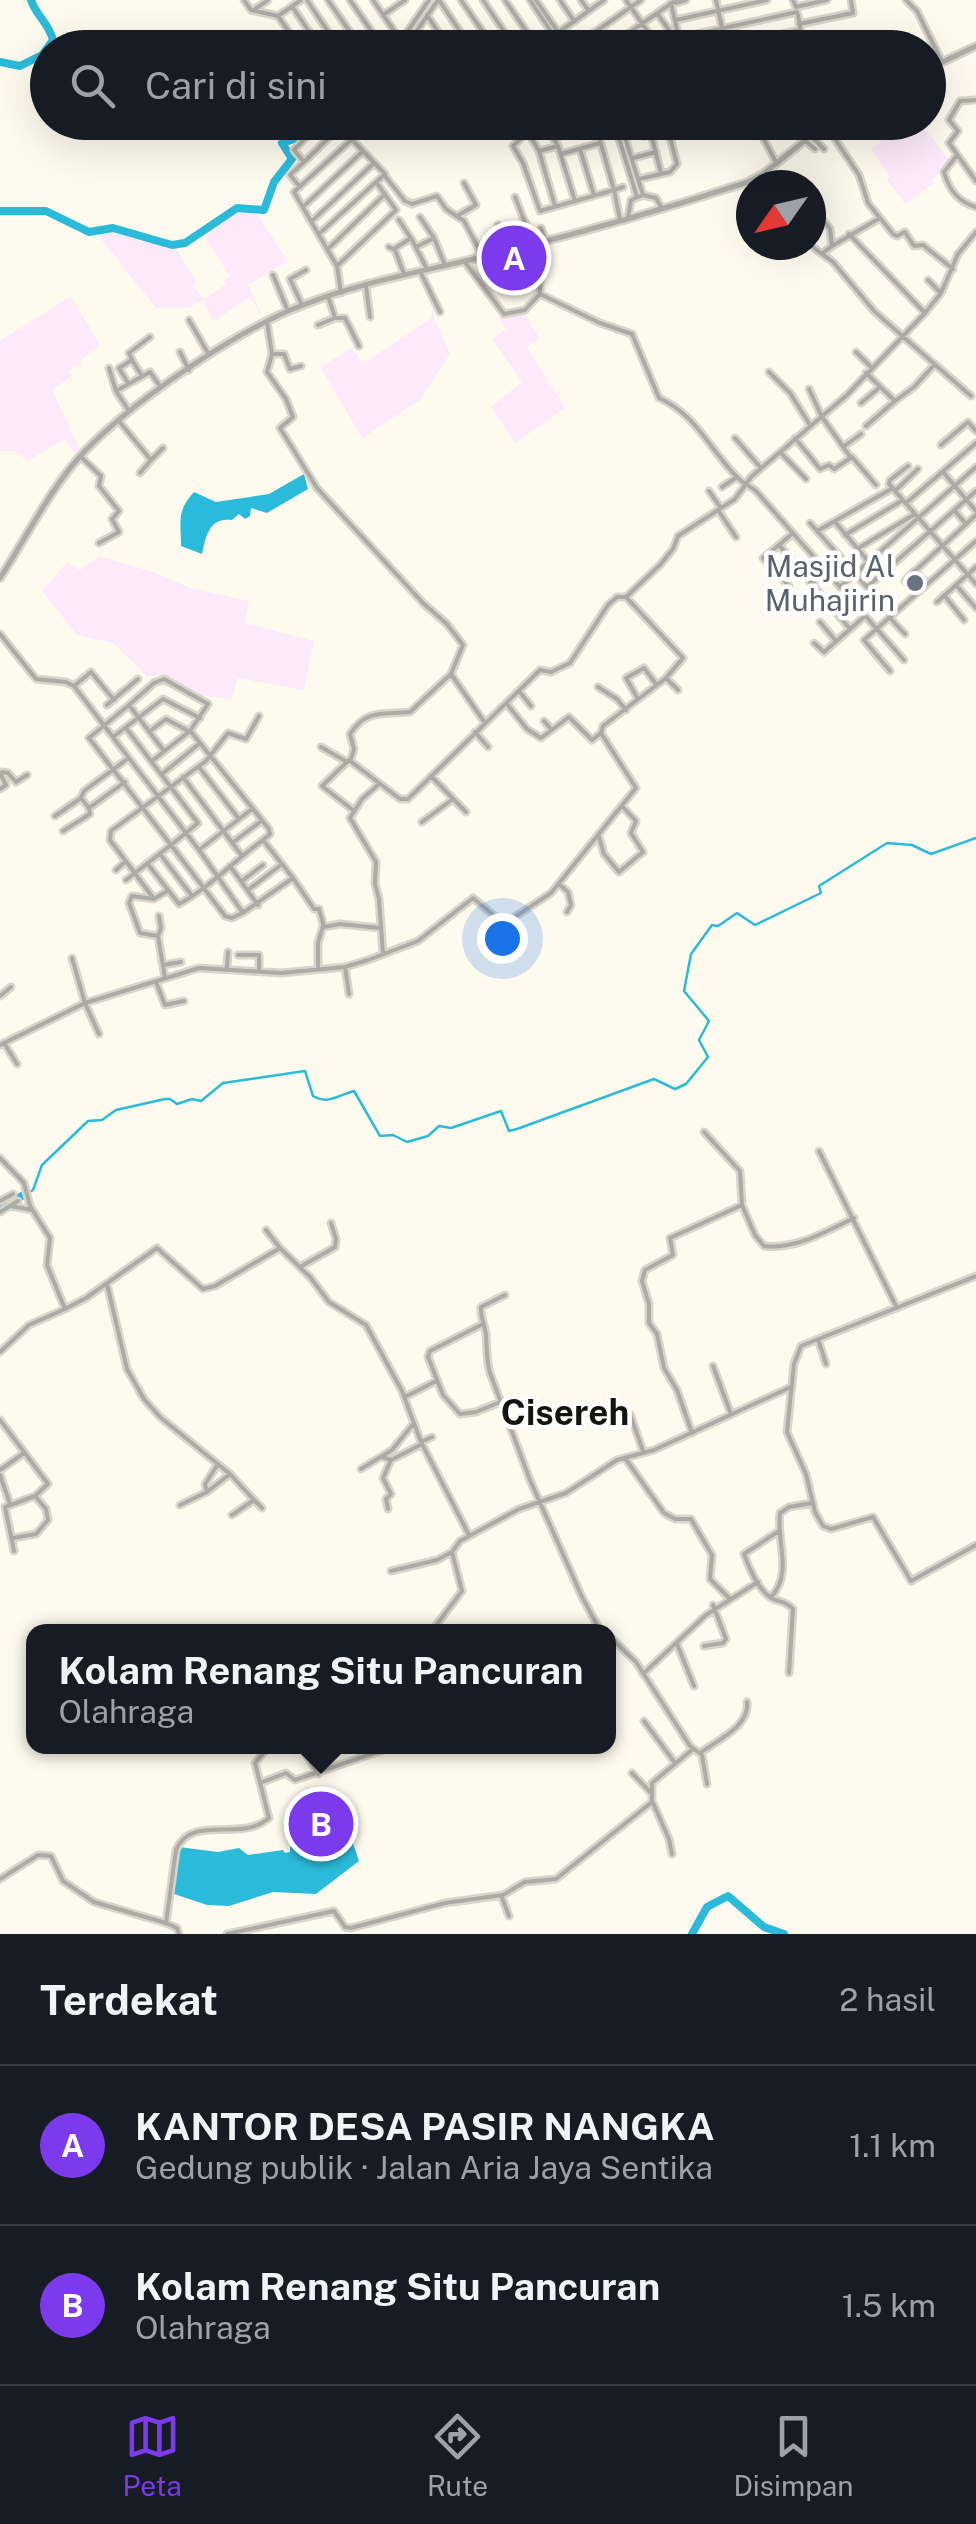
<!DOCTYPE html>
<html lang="id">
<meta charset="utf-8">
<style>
body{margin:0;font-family:"Public Sans",sans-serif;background:#242831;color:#f1f3f6}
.compass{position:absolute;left:736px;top:170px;width:90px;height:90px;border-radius:50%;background:#171b24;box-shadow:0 10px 40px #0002;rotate:236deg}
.you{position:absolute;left:502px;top:938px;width:35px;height:35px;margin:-25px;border:8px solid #fff;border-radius:50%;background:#1a73e8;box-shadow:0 0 0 15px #1a73e833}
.badge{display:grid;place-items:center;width:65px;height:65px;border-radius:50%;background:#7c3aed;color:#fff;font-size:32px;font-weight:700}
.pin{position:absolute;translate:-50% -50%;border:5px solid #fff;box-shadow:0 2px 10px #0006}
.popup{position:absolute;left:26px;top:1624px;width:590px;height:130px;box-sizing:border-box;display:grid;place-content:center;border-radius:20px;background:#171b24;filter:drop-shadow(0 2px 8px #0005);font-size:32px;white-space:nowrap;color:#9ea1a6}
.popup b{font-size:38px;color:#f1f3f6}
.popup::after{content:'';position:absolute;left:50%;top:100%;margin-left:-20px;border:20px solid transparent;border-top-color:#171b24}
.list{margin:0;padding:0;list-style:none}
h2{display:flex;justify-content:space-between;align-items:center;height:130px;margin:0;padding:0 40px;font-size:42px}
h2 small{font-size:32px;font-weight:400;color:#9ea1a6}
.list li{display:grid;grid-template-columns:65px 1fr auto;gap:30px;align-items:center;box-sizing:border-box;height:160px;padding:0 40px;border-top:2px solid #363941}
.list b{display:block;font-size:38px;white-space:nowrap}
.list p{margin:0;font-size:32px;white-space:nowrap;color:#9ea1a6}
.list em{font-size:32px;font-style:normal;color:#9ea1a6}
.icon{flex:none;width:55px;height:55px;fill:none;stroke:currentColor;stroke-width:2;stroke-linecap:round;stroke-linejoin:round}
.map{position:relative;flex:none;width:976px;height:1934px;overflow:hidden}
.search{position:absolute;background:#171b24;box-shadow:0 10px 40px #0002;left:30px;right:30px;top:30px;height:110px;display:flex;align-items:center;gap:25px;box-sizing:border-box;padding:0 35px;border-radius:55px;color:#9ea1a6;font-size:38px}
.sheet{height:450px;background:#171b24}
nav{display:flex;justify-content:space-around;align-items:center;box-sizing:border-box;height:140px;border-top:2px solid #363941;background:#171b24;font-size:28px;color:#9ea1a6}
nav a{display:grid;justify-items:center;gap:5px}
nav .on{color:#7c3aed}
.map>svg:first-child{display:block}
.industrial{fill:#fceafb}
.water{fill:#2bbbda}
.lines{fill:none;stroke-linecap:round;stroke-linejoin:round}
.stream{stroke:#2bbbda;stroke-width:2.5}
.river{stroke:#2bbbda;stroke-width:8}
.minor-casing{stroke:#d9d5ca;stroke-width:9}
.tertiary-casing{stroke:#d9d5ca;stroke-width:10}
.minor{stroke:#acaba6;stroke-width:4}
.tertiary{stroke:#acaba6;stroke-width:5}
.worship-dot{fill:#6b7280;stroke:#fff;stroke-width:4}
.labels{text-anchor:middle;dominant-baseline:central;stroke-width:9;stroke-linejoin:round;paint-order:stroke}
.worship-label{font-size:30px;fill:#5b616d;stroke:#fff;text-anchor:end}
.quarter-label{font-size:35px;font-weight:bold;fill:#14130f;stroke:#fff}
</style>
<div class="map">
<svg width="976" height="1934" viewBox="0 0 976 1934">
<rect width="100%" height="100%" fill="#fffaee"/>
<path class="industrial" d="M877,122L900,123L902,126L908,123L918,126L921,124L950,161L932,180L934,183L905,204L887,180L890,177L871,149L882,141L872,125Z
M253,208L288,261L248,285L264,320L250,297L214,321L202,300L188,308H156L97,234L112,230L174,246L197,282L193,286L204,299L226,284L224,280L230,276L202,233L237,209Z
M418,269L436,297L433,315L450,354L420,400L362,438L320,367L352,348L363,364L431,318L434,299Z
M71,296L100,345L80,360L82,363L69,370L72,376L52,390L80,449L75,454L65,439L28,461L15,451H0V341Z
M523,311L540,338L527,347L565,408L515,443L491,407L522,382L492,339L506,329L499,318L504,314Z
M99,556L156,573L190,588L249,601L245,623L314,641L304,690L238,678L232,699L198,695L162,675L147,676L113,643L77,635L42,591L67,562L80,570Z"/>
<path class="water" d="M304,474L308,489L267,513L251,508L250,516L245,519L239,514L232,520C209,517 206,536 202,554L181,546C181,521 176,512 194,492L216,502L269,494Z
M349,1831L359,1861L316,1894L273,1892L229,1906L207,1905L174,1894L173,1890L179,1847L218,1852L239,1848L248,1855L283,1850L285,1853L290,1852V1847Z"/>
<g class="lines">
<path class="stream" d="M22,1196L33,1190L42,1165L88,1121L102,1120L116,1110L165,1099H170L177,1104L192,1099L201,1101L223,1083L305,1071L313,1096C328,1105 338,1095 354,1091L380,1136L393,1135L407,1142L428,1136L439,1126L451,1128L501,1111L509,1131L517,1129L654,1079L675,1089L686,1084L708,1057L699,1040L709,1021L684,991L691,954L712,925L718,926L737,913L755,925L821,893L819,886L887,843L912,845L931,854L976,838"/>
<path class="river" d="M398,48L405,43L434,0
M0,62L20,66L42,55L53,40C49,23 36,16 31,0
M0,211H46L89,232L113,228L172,245L185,243L237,208L264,210L274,182L292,159L282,143L297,138L304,122
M0,1209L22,1196
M692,1934L707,1907L728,1896L764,1927L784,1934"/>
<g class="minor-casing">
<path id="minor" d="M244,0L251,10L278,16L301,0
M307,0L339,48
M328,0L361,48
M350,0L383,48
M373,0L401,41
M439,0L471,48
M461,0L494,48
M483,0L511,42
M505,0L537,47
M530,0L562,48
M536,0L569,48
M560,0L574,21
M581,0L589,11
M626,0L659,48
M716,0L726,46
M793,0L796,7L827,0
M906,0L917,11L942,62
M671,3L681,48
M676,3L686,0
M292,6L320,48
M255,9L268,0
M657,13L680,46
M383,15L405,0
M427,15L449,48
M798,15L802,39
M278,16L300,48
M676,20L767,0
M799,24L853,13L851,0
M416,32L427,48
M559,32L604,0
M629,35L637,48
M679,38L797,12
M537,47L554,35
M391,48L401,41L429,0
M405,48L438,0
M504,48L527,32
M572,48L641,0
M607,48L676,0
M720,48L800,30
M976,100L960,101L949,120L958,131L949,143L976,181
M356,122L363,132L376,124
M434,122L444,135L463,122
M522,122L539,151L555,206
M543,122L558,146L575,201
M589,122L599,137L614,127
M614,122L637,197
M620,122L643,195
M751,124L760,132L777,164
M825,124L859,175L868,203L893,234L897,236L905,232L914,246L923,245L953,269
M527,132L513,146L523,163L540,211L614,190L599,137
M651,134L661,173
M810,135L824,149
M555,140L579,122
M804,140L815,149
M580,149L594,195
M539,151L558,146
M561,154L600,143
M957,155L944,172C949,190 958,202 976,207
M633,158L656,152
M304,162L340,127L385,174L320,233
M763,174L771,185
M385,176L405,201L412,204L437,196L446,209L464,221L482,255
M639,179L670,172L677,164L668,130L643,136
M300,187L290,175L304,162L294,150L320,123
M515,197L533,243
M811,204L830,229L832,246L823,253
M303,207L362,152
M457,216L476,205L464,183
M628,218L631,200L643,195L656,198L661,207
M399,220L410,237
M620,220L614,190L623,187
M312,221L374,163
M498,225L510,250
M541,228L545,240
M849,234L925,313
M434,238L445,265
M810,245L833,262L875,312L971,396
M832,246L880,218
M389,247L395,250L404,274
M416,247L434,238L420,217
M529,247L540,267V294
M328,249L385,194
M394,249L411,238L427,269
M464,261L504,314L525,310L540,294L600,323L632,334L659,398C697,415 709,449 737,477C742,483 750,486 756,491L904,660
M337,266L396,210L376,182
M420,271L440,312
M273,275L288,311
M928,280L941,293
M366,287L370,317
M341,293L337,266L294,192L351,140
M328,296L335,318H345L359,346
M302,305L290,279L306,270
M189,320L209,355
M267,322L272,354L267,372L286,399L293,417L280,428L317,488L423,603L447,624L463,645L451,674L410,712C384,715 367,708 350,734L354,749L351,759
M318,325L335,318
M180,352L189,370
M856,352L870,366
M272,354H284L290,369L301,366
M132,360L142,376
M109,368L116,391
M769,372L790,393L810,425
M866,373L895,401L914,387L935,364
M128,383L119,368L132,360L129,353L150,337
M809,389L822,417L851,458
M861,403L880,387
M129,411L116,391L150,372L160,386
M118,420L151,460L140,473
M866,426L895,401
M735,438L761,468
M795,438L820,469L829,465L834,469L852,457L876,485
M941,445L968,422L976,431
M843,447L861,434
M780,452L806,479
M80,456L101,476L99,486L119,511L112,519L119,532L99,543
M151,460L163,448
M908,466L890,480L889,484L976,584
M943,472L976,511
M722,487L737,477
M896,490L918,469
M709,491L721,508
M906,503L976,443
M718,510L736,537
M954,510L966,524
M810,523L892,615
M836,523L868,561
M819,530L893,488
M845,535L903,500
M779,545L792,534
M857,549L915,514
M870,560L883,573
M914,571L905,581L915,594
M811,584L826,571
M927,584L915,571L976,515
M956,585L976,608
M789,586L763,558L779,545L850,629
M840,587L976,467
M867,587L976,491
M944,595L964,620
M937,602L976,567
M889,617L905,634
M820,622L836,641
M0,634L36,679L66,682L74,686L199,850L241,910L244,912L293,878L263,840C235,860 209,888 179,904L147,863
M814,643L824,652L865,616
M890,671L864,640L976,541
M451,674L485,723
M666,678L678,690
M74,686L91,672L114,700
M598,687L617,699L626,710
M519,691L531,706
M638,699L626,678L644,668L656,684
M130,704L154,683L164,679L208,704L190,731L152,761
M507,704L527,729L541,738L569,717L592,740L601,733L603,726L666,678L683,658L626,597L660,565L673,549L678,536L735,499L751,477L847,395L925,313L941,293L958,254L976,232
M107,705L138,679
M544,721L551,729
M126,728L198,823L171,845L89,738L129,705L164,751
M150,731L166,719L192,733L269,829L270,834L263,840
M475,732L488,747
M113,737L163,699L200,718
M321,747L347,762
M199,767L239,819
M2,772L8,773L16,782L27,775
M0,773L6,785L0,789
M162,774L200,743
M431,776L466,812
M183,777L242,856
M379,784L362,799L350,818L376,862L375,884L379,899L383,954
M81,798L84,791L126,760
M353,810L322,786L349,760L400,799H408L540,670L551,672L570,663L608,605L617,597H626
M55,816L81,798L89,808L125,782
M422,822L453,799
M63,831L90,814L89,808
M599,837L604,854L619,872L643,852L631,833L636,821L622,806
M232,843L260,822
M199,850L252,809
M160,854L192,896
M230,866L258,905
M116,870L126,861
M293,878L314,909H319L324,927L340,924L380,928
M126,880L171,845L225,916L232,918L244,912
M242,881L263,865
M559,884L568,892L571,905L567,912
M248,890L282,864
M154,899L110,840L111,831L206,761L228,733L246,739L259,716
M504,925L519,945L506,960
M158,936L161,928L159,916
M238,955H259V971
M72,958L85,1003L99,1034
M163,965L181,962
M227,967L228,952
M345,967L349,994
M318,969V943L323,926
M165,978L158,936L140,933L129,903L132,896L154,899L167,891
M156,982L165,1005L184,1001
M0,996L11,987
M4,1043L17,1064
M0,1045L85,1003L199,968L281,973L345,967L368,960L418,941L473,898L504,924L551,893L636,788L601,733
M704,1132L740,1171L742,1205L755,1235L764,1246C795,1250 827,1231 854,1218
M819,1151L897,1308
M0,1158L24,1183L30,1206L50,1238L47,1265L65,1309L86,1298L157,1248L203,1289L215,1286L280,1248L310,1277L329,1302L366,1325L402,1391L421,1442L469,1535
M0,1201L13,1194
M11,1206L32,1210
M0,1212L18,1201
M266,1230L280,1248
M300,1267L335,1247L336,1239L331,1223
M976,1276L801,1346L794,1364L787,1432L806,1474L815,1512L823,1526L831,1529L873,1517L911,1581L976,1545
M107,1284L127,1369L144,1399L160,1417L230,1474L254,1500L232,1515
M505,1295L481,1307C480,1318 485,1324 486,1335C487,1348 486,1359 490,1373L530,1480L582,1597L601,1632
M483,1324L430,1351L428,1357L443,1395L460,1414L476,1412L500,1402
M818,1339L826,1364
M0,1352L29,1325L65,1309
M713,1366L731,1414
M405,1397L436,1381
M630,1414L643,1451
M0,1420L48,1484L35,1496L5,1507L14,1551
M692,1433L677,1390L664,1368L657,1334L649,1323V1304L642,1281L645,1270L673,1255L670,1238L742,1205
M421,1442L432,1437
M382,1457L391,1460L383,1478L391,1494L386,1499L388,1509
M625,1458L664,1513L675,1519H691L712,1555L710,1579L730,1599
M391,1460L422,1444
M361,1469L392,1450L414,1423
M0,1470L24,1453
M0,1475L10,1504
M207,1492L205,1484L218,1464
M254,1500L262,1508
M180,1505L207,1492L230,1474
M779,1531L744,1554C749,1568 758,1589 771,1598C780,1603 785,1600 793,1609L789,1673
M13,1538L36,1534L48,1520L46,1509L35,1496
M391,1571L437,1560L452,1552
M772,1596C793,1572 776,1541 780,1513L789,1507L812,1503
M431,1632L462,1591L452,1552L460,1541L519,1509L566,1493L617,1460L654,1450L791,1387
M608,1635L636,1662L690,1746L702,1755L707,1784
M677,1644L694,1686
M704,1646L723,1643L726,1639L713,1605
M643,1674L706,1615L758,1582
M644,1721L675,1763
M301,1746L318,1774
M700,1753C718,1740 750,1726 747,1702
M632,1773L652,1794
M260,1783L286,1773L295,1780L395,1746
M653,1803L669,1839L672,1854
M0,1879L38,1855L51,1856L63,1881L94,1902L166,1923L177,1928L179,1934
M501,1895L509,1916
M166,1923L176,1850C192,1813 241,1843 269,1818L255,1763L269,1746
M227,1934L334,1911L345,1927L351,1928L445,1903L503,1895L525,1882L556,1879L652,1802V1783L693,1749"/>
</g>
<g class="tertiary-casing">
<path id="tertiary" d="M928,69L976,46
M0,578C27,537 50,488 84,452C133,401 237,330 303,305C361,282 425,271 486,256C574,235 662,210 748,182L763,174L828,122"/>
</g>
<use href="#minor" class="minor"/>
<use href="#tertiary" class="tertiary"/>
</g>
<circle class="worship-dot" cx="915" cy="583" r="10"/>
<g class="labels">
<g class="worship-label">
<text x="895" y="566">Masjid Al<tspan x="895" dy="34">Muhajirin</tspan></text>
</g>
<g class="quarter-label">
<text x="565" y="1412">Cisereh</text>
</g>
</g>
</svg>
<svg class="compass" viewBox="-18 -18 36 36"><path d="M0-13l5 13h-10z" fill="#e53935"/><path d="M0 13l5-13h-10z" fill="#9ea1a6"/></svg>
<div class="you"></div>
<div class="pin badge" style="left:514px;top:258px">A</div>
<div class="pin badge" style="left:321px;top:1824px">B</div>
<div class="popup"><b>Kolam Renang Situ Pancuran</b>Olahraga</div>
<div class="search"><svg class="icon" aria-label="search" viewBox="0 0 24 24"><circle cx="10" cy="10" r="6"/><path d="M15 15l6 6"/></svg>Cari di sini</div>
</div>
<section class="sheet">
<h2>Terdekat<small>2 hasil</small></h2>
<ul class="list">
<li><span class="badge">A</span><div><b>KANTOR DESA PASIR NANGKA</b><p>Gedung publik · Jalan Aria Jaya Sentika</p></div><em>1.1 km</em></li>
<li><span class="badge">B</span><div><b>Kolam Renang Situ Pancuran</b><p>Olahraga</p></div><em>1.5 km</em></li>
</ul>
</section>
<nav>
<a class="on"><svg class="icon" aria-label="map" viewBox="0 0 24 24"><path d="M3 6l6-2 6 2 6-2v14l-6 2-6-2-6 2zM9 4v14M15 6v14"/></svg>Peta</a>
<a><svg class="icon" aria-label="directions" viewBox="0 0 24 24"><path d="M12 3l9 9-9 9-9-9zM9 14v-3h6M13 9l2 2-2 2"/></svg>Rute</a>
<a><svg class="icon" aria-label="saved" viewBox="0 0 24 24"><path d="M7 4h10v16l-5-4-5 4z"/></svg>Disimpan</a>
</nav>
